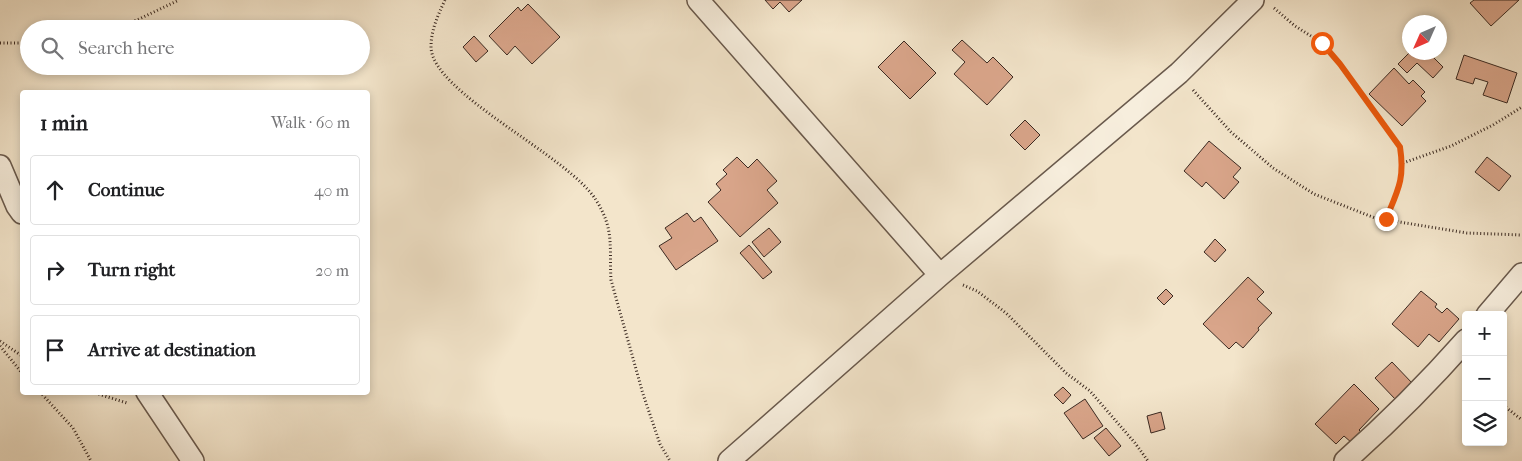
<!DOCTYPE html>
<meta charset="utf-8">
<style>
body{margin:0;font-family:"IM FELL French Canon",serif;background:#f6f6f6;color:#202124}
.controls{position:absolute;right:15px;bottom:15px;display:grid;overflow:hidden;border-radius:5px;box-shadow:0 2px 8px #0003}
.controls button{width:45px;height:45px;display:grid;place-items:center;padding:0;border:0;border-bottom:1px solid #e0e0e0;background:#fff;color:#202124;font:25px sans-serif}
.compass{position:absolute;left:1402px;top:15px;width:45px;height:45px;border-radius:50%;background:#fff;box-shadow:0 2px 8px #0003;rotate:225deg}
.stop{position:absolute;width:15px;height:15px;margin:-11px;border:4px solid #ea580c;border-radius:50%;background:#fff}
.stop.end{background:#ea580c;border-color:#fff;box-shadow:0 1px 5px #0008}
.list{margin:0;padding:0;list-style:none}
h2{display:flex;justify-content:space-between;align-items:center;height:65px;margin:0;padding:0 20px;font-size:21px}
h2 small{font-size:16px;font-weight:400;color:#757577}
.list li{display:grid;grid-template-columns:32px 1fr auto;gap:15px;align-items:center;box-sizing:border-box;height:70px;margin:0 10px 10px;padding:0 10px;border:1px solid #e0e0e0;border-radius:5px}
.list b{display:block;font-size:19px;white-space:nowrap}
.list em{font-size:16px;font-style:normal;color:#757577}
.icon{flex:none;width:28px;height:28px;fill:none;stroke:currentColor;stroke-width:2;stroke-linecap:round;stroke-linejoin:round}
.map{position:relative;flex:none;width:1522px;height:461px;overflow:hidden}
.search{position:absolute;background:#fff;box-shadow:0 2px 8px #0003;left:20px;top:20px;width:350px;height:55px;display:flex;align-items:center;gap:12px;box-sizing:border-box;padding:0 18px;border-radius:28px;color:#757577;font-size:19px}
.panel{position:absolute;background:#fff;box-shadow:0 2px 8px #0003;left:20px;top:90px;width:350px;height:305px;border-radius:5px}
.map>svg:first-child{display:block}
.building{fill:#d9a58a;stroke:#3b2a22}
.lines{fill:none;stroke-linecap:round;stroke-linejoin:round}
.street-casing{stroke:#69594c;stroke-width:24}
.path{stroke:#3b2a22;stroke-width:3;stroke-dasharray:1 2.5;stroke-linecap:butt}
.street{stroke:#f7eedd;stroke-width:21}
.route{stroke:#ea580c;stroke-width:6}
</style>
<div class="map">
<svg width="1522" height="461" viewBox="0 0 1522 461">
<rect width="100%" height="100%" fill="#f3e5cb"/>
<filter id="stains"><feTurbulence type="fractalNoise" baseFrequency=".004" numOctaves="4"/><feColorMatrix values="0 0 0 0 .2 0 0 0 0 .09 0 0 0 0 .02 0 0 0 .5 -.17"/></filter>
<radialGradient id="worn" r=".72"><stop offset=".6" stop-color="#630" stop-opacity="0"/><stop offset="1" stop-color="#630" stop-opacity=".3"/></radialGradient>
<path class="building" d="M765,0H802L789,12L780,2L773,9Z
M1474,0H1519L1491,26L1470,3Z
M528,4L560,37L532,64L515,46L507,55L489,36L518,7L521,11Z
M474,36L488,51L476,62L463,47Z
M962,40L987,63L993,57L1013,77L987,105L954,74L965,62L952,50Z
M904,41L936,73L910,99L878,67Z
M1410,52H1428L1443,67L1433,78L1417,63L1407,73L1398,64Z
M1464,55L1517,73L1507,103L1483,95L1488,82L1475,78L1473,84L1456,79Z
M1394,68L1409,84L1413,80L1425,92L1421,96L1426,101L1402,126L1369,94Z
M1025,120L1040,135L1025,150L1010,135Z
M1209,141L1241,168L1233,177L1239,182L1224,199L1206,182L1202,187L1184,171Z
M737,157L748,168L757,159L777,181L767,190L778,203L740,237L708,202L721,190L716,184L727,174L723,170Z
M1487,157L1511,176L1499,191L1475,172Z
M687,213L694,222L701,217L718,241L676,270L659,246L672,238L665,228Z
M769,228L781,242L764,257L752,242Z
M1215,239L1226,250L1215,262L1204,252Z
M749,245L772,272L763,279L740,253Z
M1248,277L1264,292L1257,299L1272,313L1258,328L1259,330L1243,348L1236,342L1229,349L1203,324Z
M1166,289L1173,296L1164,305L1157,298Z
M1421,291L1437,304L1435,307L1442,313L1447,308L1459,319L1439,342L1429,334L1418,347L1392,324Z
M1392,362L1413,384L1396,400L1375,378Z
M1354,384L1379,409L1359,430L1362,433L1352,443L1344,436L1336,444L1315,424Z
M1063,387L1071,395L1063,404L1054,395Z
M1085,399L1103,426L1083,439L1064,413Z
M1161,412L1165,429L1151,433L1147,416Z
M1106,428L1121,446L1109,456L1094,438Z"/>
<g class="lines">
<g class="street-casing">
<path id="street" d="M698,0L940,275
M0,166L17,206L22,213
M1487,315L1522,274
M147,392L193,461
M729,461L940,275L1179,73L1253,0
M1345,461C1388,423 1428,383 1466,340"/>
</g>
<path class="path" d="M445,0C438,15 431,30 431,47C432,93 569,156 596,200C615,230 609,248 611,280L643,394L660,444L670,461
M1274,8L1295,26L1322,43L1340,63L1400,147C1405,179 1398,190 1385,219
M108,29L137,20L179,0
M0,43H29
M1193,90L1231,132L1273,168L1314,194L1375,218L1467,233L1522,235
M1403,163L1451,146L1493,125L1522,107
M963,285L977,291L1006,313L1066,373L1090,391L1135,443L1148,461
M0,341L22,356
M0,346L22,373
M40,392L73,428L91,461
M92,392L127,403
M1503,405L1522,420"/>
<use href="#street" class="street"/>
</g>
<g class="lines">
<path class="route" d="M1322,43L1340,64L1400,147C1405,179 1398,190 1386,219"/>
</g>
<rect width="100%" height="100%" filter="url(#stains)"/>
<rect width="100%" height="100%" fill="url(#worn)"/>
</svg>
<div class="controls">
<button>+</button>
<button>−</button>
<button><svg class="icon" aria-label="layers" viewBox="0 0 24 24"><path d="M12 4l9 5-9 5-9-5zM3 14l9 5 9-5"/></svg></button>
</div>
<svg class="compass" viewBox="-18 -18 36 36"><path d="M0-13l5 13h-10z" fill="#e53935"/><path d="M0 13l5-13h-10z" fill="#757577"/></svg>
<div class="stop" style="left:1322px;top:43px"></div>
<div class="stop end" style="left:1386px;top:219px"></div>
<div class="search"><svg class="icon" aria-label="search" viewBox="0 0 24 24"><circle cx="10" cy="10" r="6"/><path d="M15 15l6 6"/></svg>Search here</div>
<section class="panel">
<h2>1 min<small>Walk · 60 m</small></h2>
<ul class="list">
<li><svg class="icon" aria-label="ahead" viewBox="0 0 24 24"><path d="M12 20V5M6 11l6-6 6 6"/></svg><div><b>Continue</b></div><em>40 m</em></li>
<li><svg class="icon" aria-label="right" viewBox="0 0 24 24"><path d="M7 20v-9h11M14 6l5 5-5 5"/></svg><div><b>Turn right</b></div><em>20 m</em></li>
<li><svg class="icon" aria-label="arrive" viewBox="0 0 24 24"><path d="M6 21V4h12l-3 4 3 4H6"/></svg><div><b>Arrive at destination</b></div></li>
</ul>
</section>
</div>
